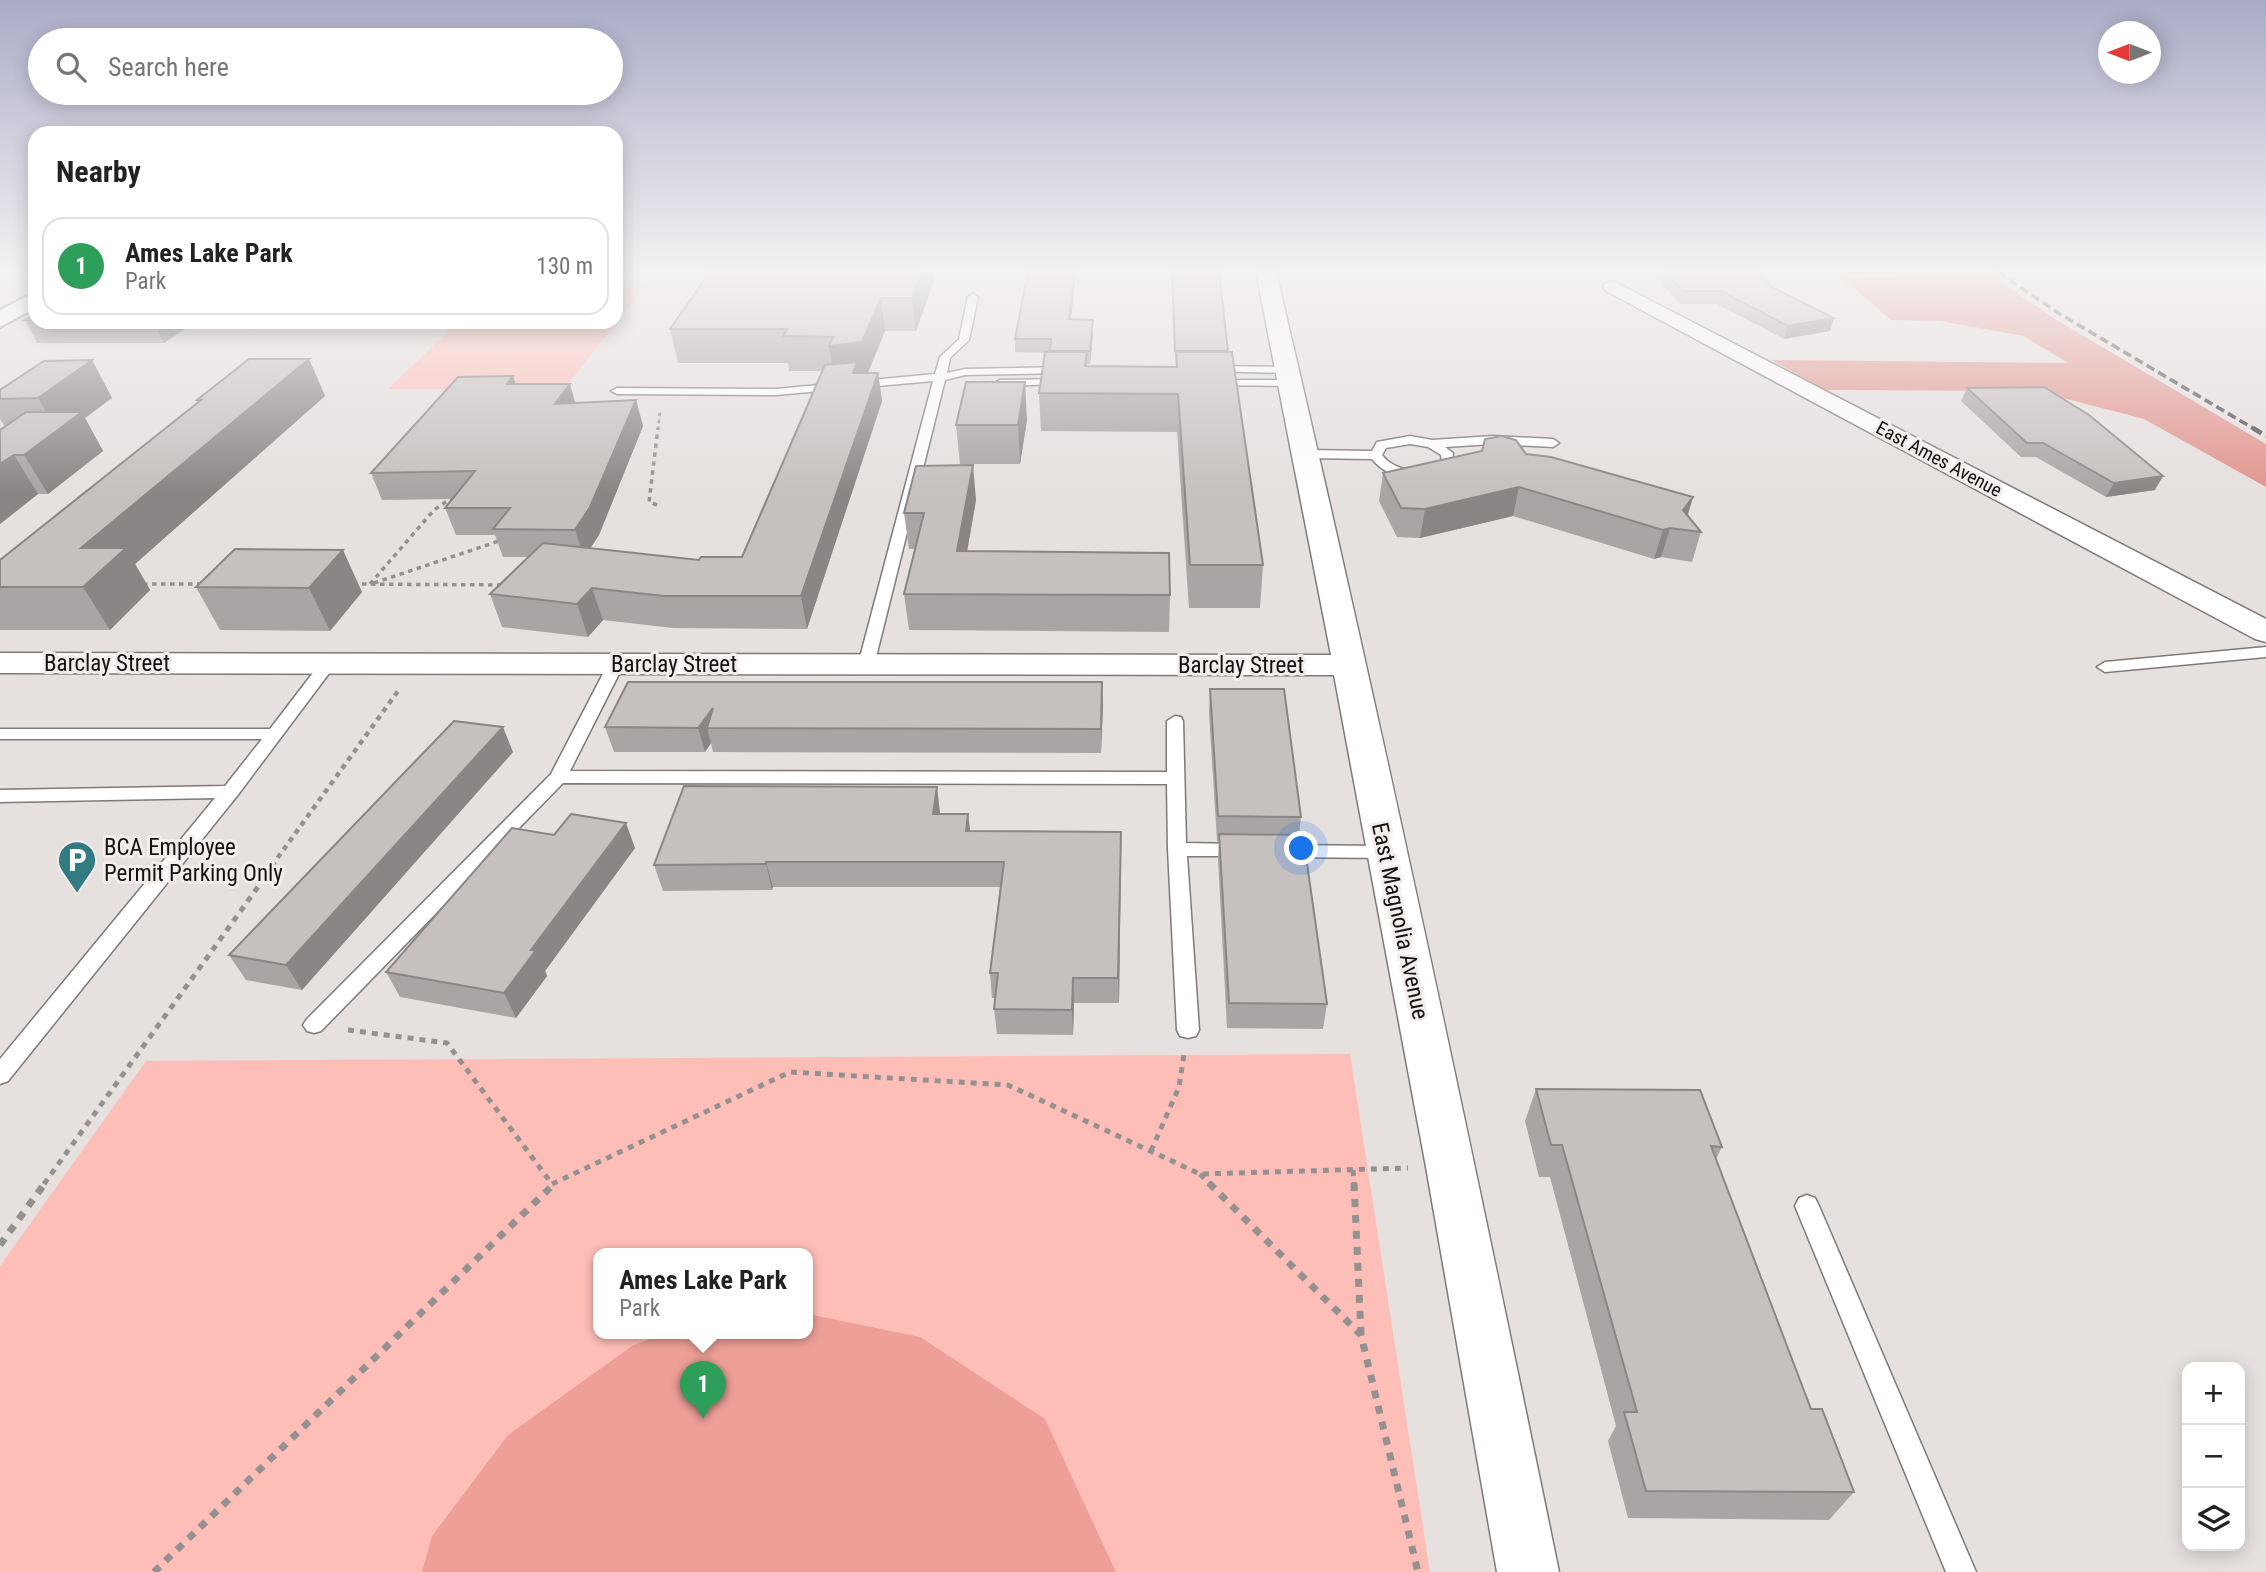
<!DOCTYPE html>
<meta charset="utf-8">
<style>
body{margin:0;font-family:"Roboto Condensed",sans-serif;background:#f2f2f2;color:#222}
.controls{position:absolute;right:21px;bottom:21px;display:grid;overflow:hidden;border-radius:14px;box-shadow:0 4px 18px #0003}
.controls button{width:63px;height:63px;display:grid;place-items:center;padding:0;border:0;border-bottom:2px solid #e0e0e0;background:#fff;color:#222;font:35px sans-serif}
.compass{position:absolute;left:2098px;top:21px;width:63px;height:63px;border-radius:50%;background:#fff;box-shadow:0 4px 18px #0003;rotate:270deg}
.you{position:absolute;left:1302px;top:849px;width:24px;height:24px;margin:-18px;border:5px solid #fff;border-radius:50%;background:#1a73e8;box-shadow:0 0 0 10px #1a73e833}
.badge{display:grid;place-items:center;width:46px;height:46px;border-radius:50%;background:#327b83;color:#fff;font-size:23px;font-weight:700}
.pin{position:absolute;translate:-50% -58px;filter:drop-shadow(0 2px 4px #0008)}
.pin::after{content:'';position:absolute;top:37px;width:24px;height:21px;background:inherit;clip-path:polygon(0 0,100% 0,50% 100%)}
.popup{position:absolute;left:593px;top:1248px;width:220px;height:91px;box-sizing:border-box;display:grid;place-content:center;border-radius:14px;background:#fff;filter:drop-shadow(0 2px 5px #0005);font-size:23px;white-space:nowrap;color:#767676}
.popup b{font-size:26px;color:#222}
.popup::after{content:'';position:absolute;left:50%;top:100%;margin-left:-14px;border:14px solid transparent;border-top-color:#fff}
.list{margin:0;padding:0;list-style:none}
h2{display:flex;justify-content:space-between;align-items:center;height:91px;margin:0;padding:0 28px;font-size:30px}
h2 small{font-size:23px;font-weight:400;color:#767676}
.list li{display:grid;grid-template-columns:46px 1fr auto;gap:21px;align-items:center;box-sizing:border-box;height:98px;margin:0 14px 14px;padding:0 14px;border:2px solid #e0e0e0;border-radius:21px}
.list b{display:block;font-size:26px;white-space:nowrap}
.list p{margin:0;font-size:23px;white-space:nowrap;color:#767676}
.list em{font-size:23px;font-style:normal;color:#767676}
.icon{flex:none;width:38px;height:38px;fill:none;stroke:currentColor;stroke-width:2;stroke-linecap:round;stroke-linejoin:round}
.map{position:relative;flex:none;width:2266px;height:1572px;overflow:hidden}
.search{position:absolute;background:#fff;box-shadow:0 4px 18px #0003;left:28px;top:28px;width:595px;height:77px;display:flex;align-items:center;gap:18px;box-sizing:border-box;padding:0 24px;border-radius:38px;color:#767676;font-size:26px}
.panel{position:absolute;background:#fff;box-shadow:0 4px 18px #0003;left:28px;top:126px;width:595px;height:203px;border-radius:21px}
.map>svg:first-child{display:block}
.green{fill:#febeb8;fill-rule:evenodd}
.forest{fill:#e1958e}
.water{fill:#ed9f98}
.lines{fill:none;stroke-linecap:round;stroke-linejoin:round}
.lane-casing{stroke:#7f7979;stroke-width:3}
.street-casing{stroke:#7f7979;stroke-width:3}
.secondary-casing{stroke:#7f7979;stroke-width:4}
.path-far4{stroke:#969191;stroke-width:2.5;stroke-dasharray:3.5 3.5;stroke-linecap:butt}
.path-far3{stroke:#969191;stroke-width:3.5;stroke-dasharray:4.5 4.5;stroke-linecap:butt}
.path-far2{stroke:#969191;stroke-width:4.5;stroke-dasharray:5 5;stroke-linecap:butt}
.path-far1{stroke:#969191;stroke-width:5;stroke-dasharray:6 6;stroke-linecap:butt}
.path{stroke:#969191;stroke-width:7;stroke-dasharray:8 8;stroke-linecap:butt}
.lane{fill:#fff;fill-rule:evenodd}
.street{fill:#fff;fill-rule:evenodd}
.secondary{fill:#fff;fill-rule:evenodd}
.rail-far1{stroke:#4e4b4a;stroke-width:3.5;stroke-dasharray:9 4.5;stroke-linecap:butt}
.rail{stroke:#4e4b4a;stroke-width:4.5;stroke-dasharray:10 5;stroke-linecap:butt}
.wall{fill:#aaa5a4}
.shaded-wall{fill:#8b8686}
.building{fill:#c6c0bf;stroke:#8b8686;stroke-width:2}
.labels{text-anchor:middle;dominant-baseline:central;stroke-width:6;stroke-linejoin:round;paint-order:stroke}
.far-street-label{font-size:19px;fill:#131111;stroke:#f3edec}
.street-label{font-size:23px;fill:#131111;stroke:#f3edec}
.poi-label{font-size:23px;fill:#131111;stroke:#f3edec;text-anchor:start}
</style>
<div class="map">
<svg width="2266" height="1572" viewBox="0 0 2266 1572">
<rect width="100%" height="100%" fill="#e6e0df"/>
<path class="green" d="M616,285H646L563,390L388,389L458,322H616Z
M1350,1054L1430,1572H0V1266L146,1061ZM598,1253H808V1333H598Z"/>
<path class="forest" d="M1936,272H1986L2055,319L2266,444V487L2144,419L2036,391L1824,390L1772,360L2068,363L2024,336L1940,321L1891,320L1842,278L1933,276Z"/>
<path class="water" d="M808,1314L920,1337L1045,1419L1116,1572H422L432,1536L508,1435L632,1346L665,1333H808Z"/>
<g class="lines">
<g class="lane-casing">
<path id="lane" d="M973,294L978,297L969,340L950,358L947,373L965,369L1064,367L1070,370L1064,373L965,375L945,380L874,665L872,668H860L858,665L933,381L776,395L617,394L611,391L617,388L776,389L935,374L940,357L959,339L968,297Z
M1211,366L1286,367L1292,370L1286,373L1207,371V367Z
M1060,379L1064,380V384L1000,386L994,383L1000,380Z
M1214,380H1289L1295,383L1289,386L1210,385V381Z
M1410,436L1432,440L1493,436L1553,439L1559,443L1553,447L1493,444L1445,447L1453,453L1452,467C1428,482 1391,483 1372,459L1306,458L1300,454L1306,450L1372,451L1377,442ZM1410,444L1428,447L1441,455L1442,463C1423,474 1396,473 1382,455L1386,448Z
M2266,647V657L2105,672L2097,667L2105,662Z
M328,659L336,664L237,796L8,1081L0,1084V1059L215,798L0,802V790L225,786L262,739H0V729H270L322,661Z
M616,659L624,664L570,771L1167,772V721L1175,716L1181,717L1183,721L1186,843L1239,844L1246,845L1248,850L1246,855L1239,856H1187L1199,1030L1196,1036L1188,1038L1180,1036L1177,1030L1168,849L1167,784L563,783L321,1031L314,1033L307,1031L303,1025L307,1019L551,774L608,664Z
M1281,845L1386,846L1393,847L1395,852L1393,857L1386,858L1281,857L1274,856L1272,851L1274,846Z
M1807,1195L1815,1198L1819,1206L1976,1572H1946L1795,1206L1799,1198Z"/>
</g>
<g class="street-casing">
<path id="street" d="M1256,272H1276C1378,704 1470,1138 1559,1572H1497L1426,1167L1334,675L0,673V653L1331,655Z
M1613,281L2266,619V642L2255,639L1606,291L1603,287L1606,283Z"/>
</g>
<g class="secondary-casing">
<path id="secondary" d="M35,292V308L0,327V310Z"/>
</g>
<path class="path-far4" d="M658,430L660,411"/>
<path class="path-far3" d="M657,505L649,502L658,428
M374,583L502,540
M143,584H204
M353,584L505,585
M370,584L434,510L453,497"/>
<path class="path-far2" d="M266,874L398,691"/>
<path class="path-far1" d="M348,1030L447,1043L552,1184
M1151,1151L1179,1087L1184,1054
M1353,1170L1354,1184
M1200,1174L1210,1184
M44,1184L268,873
M552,1184L790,1072L1008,1085L1200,1174L1408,1168"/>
<path class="path" d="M1209,1183L1361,1335L1418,1572
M1354,1183L1361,1334
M0,1245L45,1183
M154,1572L555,1183"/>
<use href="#lane" class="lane"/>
<use href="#street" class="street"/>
<use href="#secondary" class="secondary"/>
<path class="rail-far1" d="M1998,272L2060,314L2256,430"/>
<path class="rail" d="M2253,428L2266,436"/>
</g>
<path class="wall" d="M710,272H937L916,331H885L868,373H878L882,401L807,629L673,628L603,620L588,637L502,627L490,594L529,557H503L495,535H456L445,508L452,499L382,500L371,473L513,376L516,384L575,403L636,400L643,426L599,535L590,548L699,560L742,557L822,371H789L788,363H678L670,329Z
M1075,272V284L1071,319L1093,333L1090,364H1087V366L1176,367L1171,272H1219L1228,352L1263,565L1260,608H1189L1177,432L1041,431L1039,393L1045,353L1015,352V339Z
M1652,272H1757L1773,288L1830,331L1784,339L1717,304H1680Z
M35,314V322H195L164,343H37L25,320Z
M309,359L325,396L135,564L150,590L110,630H0V560L198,403L197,400Z
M92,360L112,398L85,418L103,451L48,494H38L0,524V430L5,427L0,419V390Z
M1967,388L2155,490L2106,497L2036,457H2021L1961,401Z
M1027,420L1020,464H960L956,425Z
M1482,451L1526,454L1693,497L1688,515L1701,532L1692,562L1661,557L1654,559L1513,516L1420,538L1397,537L1379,501L1383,473Z
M976,500L967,551L1170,595L1169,632L909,630L904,594L915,549H909L904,513Z
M235,549L362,592L330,631L220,630L196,587Z
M1102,682L1101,753L713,752L711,743L705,752H614L605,727Z
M1210,689L1301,817L1299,835L1327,1004L1323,1029L1227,1028L1218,859L1219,841H1217L1209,713Z
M513,752L302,990L246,980L229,955Z
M940,812V814H968L970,831L1121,832L1119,1003H1074L1073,1035L997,1034L994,1009L995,998H992L990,973L1000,887H773L772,890L663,891L654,865Z
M635,848L545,971L547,976L516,1018L400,997L386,972Z
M1536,1089L1722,1147L1716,1159L1811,1409L1854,1492L1829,1520L1628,1518L1608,1441L1616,1426L1550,1177H1539L1525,1121Z"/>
<path class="shaded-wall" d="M922,272H937L916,331L912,298Z
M1075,272V284L1069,332V319Z
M881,298L885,331L866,377L834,380L829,346Z
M1834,318L1830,331L1784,339L1788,326Z
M1093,320V333L1090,364V351Z
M154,322H195L164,343Z
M309,359L325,396L135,564L150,590L110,630L83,587L81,548Z
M92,360L112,398L85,418L103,451L48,494L24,455L57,430L38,398Z
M878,373L882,401L807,629L801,596Z
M513,376L521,401L507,384Z
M1025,382L1027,420L1020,464L1018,425Z
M570,384L577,409L555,404Z
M636,400L643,426L599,535L584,558L575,530Z
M14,455L38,494L0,524V464Z
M973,465L976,500L961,587L957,551Z
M2163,476L2155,490L2106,497L2114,483Z
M1519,487L1513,516L1420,538L1425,509Z
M1693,497L1684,526L1683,510Z
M1670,528L1661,557L1654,559L1663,530Z
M343,550L362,592L330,631L309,588Z
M592,588L603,620L588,637L577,604Z
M1102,682L1103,706L1101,753V729Z
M713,708L707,728L711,743L705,752L698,728Z
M503,727L513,752L302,990L286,965Z
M937,787L940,812L936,838L933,814Z
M968,814L971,838L966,831Z
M626,823L635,848L545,971L547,976L516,1018L504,993L531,950Z
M1121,832V857L1119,1003L1118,978Z
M766,862L773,887L772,890L766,864Z
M1073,978L1074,1003L1073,1035L1072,1010Z"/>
<path class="building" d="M710,272H922L912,298H881L862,342L829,346L833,337L783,336L787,329H670Z
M1028,272H1075L1069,319L1093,320L1090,351H1050L1051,339H1015Z
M1172,272H1219L1228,351H1175Z
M1666,272H1757L1773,288L1834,318L1788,326L1721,291H1683Z
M35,314V320H25Z
M1045,352H1087L1085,366L1177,367L1176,352H1232L1263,565H1190L1178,394L1039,393Z
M249,359H309L81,548H126L83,587H0V560L201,400H197Z
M92,360L38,398L0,399V390L44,361Z
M857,362L853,373H878L801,596H664L592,588L577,604L490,594L543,543L699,560L701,557H742L825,365Z
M513,376L507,384H570L555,404L636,400L590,507L575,530L493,529L510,508H445L475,471L371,473L458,377Z
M966,382H1025L1018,425H956Z
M2044,387L2089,415L2163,476L2114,483L2043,443H2027L1967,388Z
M26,412H82L24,455H14L0,464V430Z
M1502,436L1516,440L1526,454L1551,457L1693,497L1683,510L1701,532L1670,528L1663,530L1519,487L1425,509L1401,508L1383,473L1482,451L1485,439Z
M973,465L957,551L1169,553L1170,595L904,594L924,513H904L916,466Z
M235,549L343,550L309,588L196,587Z
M628,682H1102L1101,729L707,728L713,708L698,728L605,727Z
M1210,689H1284L1301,817L1218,816Z
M454,721L503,727L286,965L229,955Z
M684,786L937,787L933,814H968L966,831L1121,832L1118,978H1073L1072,1010L994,1009L998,973H990L1004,862H766V864L654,865Z
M571,814L626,823L531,950H536L504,993L386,972L512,828L554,835Z
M1219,834L1303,835L1327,1004L1229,1003Z
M1536,1089L1700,1090L1722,1147L1711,1146L1811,1409H1822L1854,1492L1646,1491L1624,1412H1637L1562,1145H1551Z"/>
<linearGradient id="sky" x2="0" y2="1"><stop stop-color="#aaacc8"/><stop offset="0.55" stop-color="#f4f1f1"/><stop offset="1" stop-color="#f4f1f1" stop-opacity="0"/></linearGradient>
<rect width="2266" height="492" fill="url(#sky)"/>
<defs>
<g id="parking-pin" transform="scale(2.0125)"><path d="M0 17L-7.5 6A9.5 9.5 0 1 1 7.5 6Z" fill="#327b83" stroke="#f3edec"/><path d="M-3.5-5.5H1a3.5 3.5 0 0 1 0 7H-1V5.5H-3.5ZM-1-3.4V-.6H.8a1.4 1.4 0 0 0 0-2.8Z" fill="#fff"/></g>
</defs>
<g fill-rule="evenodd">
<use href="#parking-pin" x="77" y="860"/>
</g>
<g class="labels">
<g class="far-street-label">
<text transform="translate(1939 459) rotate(28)">East Ames Avenue</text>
</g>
<g class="street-label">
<text x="107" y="663">Barclay Street</text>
<text x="674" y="664">Barclay Street</text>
<text x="1241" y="665">Barclay Street</text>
<text transform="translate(1400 921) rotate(78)">East Magnolia Avenue</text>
</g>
<g class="poi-label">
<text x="104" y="847">BCA Employee<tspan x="104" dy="26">Permit Parking Only</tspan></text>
</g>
</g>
</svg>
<div class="controls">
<button>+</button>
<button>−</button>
<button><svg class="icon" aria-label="layers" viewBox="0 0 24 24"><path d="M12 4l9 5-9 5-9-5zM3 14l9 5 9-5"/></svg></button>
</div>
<svg class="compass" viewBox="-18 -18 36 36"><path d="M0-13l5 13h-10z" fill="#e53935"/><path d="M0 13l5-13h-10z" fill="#767676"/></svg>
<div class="you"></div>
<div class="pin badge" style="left:703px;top:1419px;background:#2e9e5b">1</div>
<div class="popup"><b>Ames Lake Park</b>Park</div>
<div class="search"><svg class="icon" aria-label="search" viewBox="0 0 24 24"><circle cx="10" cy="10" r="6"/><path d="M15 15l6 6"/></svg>Search here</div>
<section class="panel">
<h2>Nearby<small></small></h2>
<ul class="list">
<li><span class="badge" style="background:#2e9e5b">1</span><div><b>Ames Lake Park</b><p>Park</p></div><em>130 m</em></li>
</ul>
</section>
</div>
